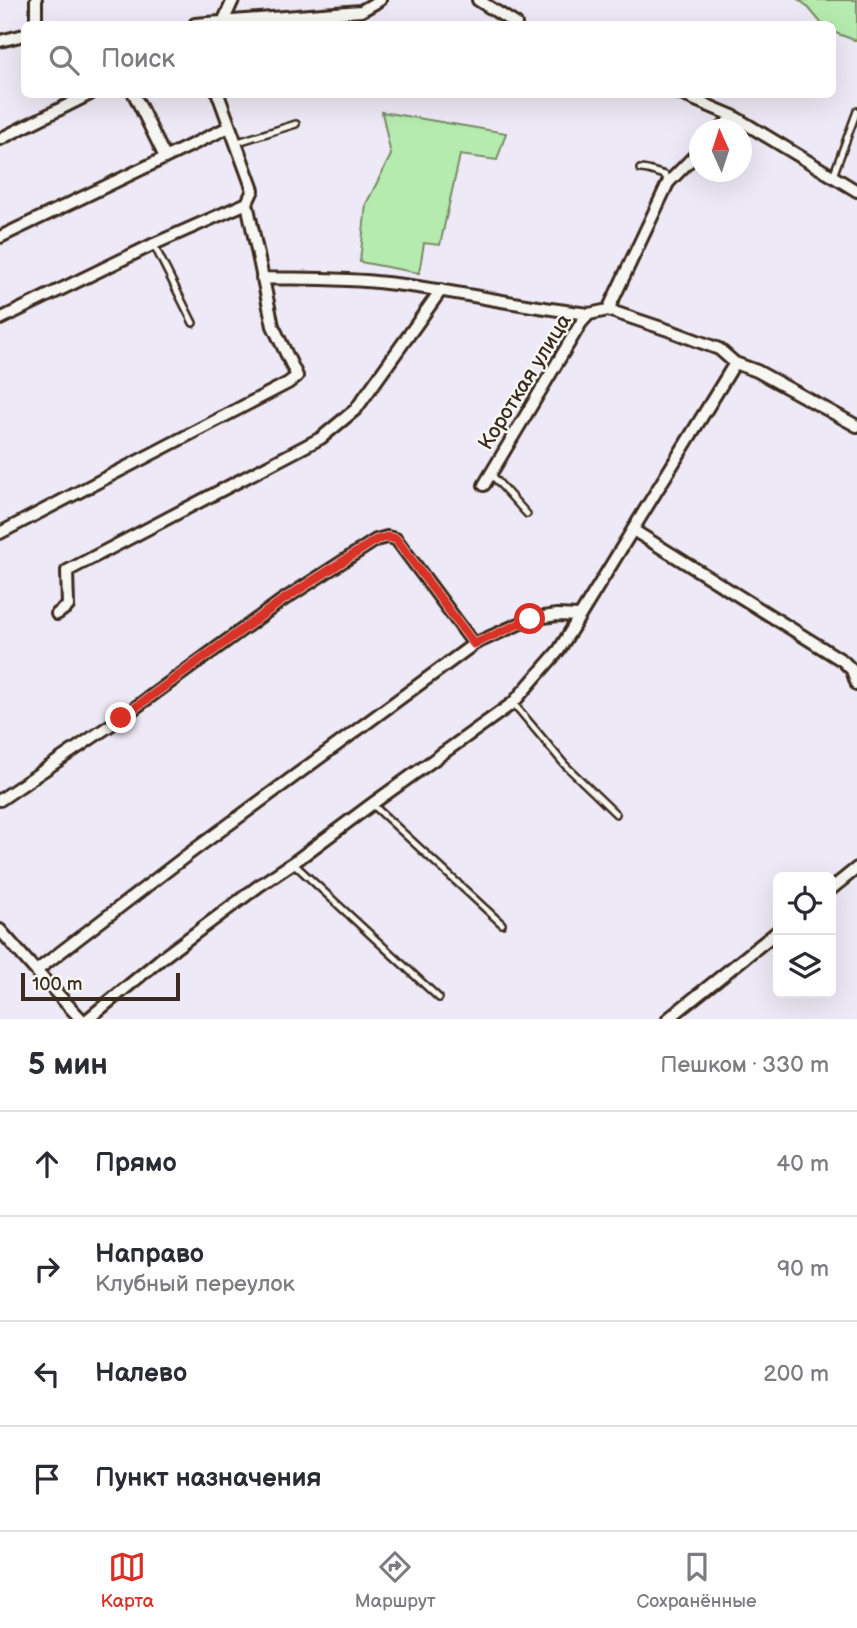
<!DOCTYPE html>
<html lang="ru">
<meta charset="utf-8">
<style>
body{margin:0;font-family:"Balsamiq Sans",sans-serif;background:#f2f2f3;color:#2b2b33}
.controls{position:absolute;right:21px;bottom:21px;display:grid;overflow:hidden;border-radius:10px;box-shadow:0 7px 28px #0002}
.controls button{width:63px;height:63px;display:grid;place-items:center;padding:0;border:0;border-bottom:2px solid #e1e1e2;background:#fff;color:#2b2b33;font:35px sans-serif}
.compass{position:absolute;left:689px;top:119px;width:63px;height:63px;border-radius:50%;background:#fff;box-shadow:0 7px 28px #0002;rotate:357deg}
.scale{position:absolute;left:21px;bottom:18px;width:159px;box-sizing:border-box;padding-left:7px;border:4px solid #3b2a1e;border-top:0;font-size:19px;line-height:24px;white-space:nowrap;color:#3b2a1e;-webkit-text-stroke:5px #f6f6f2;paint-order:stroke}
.stop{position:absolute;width:21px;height:21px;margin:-16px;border:5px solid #d93025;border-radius:50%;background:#fff}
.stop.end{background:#d93025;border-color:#fff;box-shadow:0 2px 7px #0008}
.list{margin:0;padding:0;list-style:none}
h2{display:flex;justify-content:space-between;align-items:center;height:91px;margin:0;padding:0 28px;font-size:30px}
h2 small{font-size:23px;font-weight:400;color:#7c7c81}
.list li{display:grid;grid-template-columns:46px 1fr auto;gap:21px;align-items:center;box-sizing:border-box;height:105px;padding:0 28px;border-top:2px solid #e1e1e2}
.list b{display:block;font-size:26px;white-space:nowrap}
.list p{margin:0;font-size:23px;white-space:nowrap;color:#7c7c81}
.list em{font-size:23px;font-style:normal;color:#7c7c81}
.icon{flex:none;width:38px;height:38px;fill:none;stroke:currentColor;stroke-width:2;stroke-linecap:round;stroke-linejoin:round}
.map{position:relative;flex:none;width:857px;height:1019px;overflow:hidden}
.search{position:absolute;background:#fff;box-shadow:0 7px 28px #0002;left:21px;right:21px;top:21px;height:77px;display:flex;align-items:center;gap:18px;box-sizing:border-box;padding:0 24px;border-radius:10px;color:#7c7c81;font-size:26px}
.sheet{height:511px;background:#fff}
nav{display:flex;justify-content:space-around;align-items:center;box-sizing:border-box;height:98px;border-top:2px solid #e1e1e2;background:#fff;font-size:19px;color:#7c7c81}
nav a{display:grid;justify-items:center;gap:4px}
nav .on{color:#d93025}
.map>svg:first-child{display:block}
.green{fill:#b5ebae;stroke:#788a66;stroke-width:2}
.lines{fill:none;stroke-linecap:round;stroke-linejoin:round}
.service-casing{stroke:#3b2a1e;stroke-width:10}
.minor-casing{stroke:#3b2a1e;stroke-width:16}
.service{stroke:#f6f6f2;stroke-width:5}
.minor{stroke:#f6f6f2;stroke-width:10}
.route{stroke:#d93025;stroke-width:9}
.labels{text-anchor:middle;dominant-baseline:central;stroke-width:5;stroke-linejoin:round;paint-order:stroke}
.street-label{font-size:21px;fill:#3b2a1e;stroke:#f6f6f2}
</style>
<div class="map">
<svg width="857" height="1019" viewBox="0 0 857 1019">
<rect width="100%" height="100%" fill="#ede9f6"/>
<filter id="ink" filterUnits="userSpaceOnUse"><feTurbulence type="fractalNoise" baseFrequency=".0143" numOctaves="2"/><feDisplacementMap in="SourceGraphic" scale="14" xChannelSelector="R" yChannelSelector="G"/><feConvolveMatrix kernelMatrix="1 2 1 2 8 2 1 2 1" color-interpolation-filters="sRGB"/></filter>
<g filter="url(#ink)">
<path class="green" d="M799,0H857V41L833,32L832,24H822L807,6Z
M382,112L506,133L497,160L460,155L440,245L424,243L419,273L360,262L366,204L391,155Z"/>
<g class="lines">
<g class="service-casing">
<path id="service" d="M235,143L296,124
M640,169C649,169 656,173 665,175L668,183
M833,176L857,111
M154,245L193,323
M491,474L527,514
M514,704L565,765L616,814
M372,804L502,924
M293,863L439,998"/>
</g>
<g class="minor-casing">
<path id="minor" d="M36,0V24
M478,0L516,24
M223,22L233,0
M195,24L361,11L380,0
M0,41L24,35
M134,94L165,157
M681,94L733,116L857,191
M720,130L733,116
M0,139L90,94
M0,237L229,127
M262,278C303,279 345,278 386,283C454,290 521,307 589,314
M608,310L671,331L719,349L735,363L757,371L857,426
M608,310L668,183L700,150
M0,319L154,244L247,203
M484,485L581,323L589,314L608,310
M633,530L843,661L852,670L857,685
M0,533L288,383L297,376L273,326L247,203L253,190L218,94
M57,614L68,606L67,571L321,438L356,409L441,290
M0,800L121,718L280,602L376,540L387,537L396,539L474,644
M831,889L857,868
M0,930L36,971L81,1019
M36,971L190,853L474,644L530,619L557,615L579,616
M88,1019L162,958L260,885L293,863L372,804L513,703L559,650L735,363
M668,1019L778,931"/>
</g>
<use href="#service" class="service"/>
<use href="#minor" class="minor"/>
</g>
</g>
<g class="lines" filter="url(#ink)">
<path class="route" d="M121,718L280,602L376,540L387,537L396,539L474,644L530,619"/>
</g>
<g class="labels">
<g class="street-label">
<text transform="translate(525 382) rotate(-58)">Короткая улица</text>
</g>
</g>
</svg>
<div class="controls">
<button><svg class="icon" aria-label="locate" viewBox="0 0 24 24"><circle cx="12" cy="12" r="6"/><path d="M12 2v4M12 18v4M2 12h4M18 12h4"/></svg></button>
<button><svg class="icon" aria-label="layers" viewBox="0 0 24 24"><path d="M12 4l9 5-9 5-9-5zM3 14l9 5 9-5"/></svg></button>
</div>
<svg class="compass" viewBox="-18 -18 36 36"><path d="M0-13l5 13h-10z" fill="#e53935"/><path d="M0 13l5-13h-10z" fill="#7c7c81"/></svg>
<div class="scale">100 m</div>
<div class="stop" style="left:530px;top:619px"></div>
<div class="stop end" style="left:121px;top:718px"></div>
<div class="search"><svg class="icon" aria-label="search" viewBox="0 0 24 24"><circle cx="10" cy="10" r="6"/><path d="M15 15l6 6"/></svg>Поиск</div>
</div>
<section class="sheet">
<h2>5 мин<small>Пешком · 330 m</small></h2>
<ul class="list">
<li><svg class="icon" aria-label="ahead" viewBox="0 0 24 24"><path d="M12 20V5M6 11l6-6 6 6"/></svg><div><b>Прямо</b></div><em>40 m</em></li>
<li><svg class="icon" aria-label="right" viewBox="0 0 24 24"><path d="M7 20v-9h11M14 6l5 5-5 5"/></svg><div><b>Направо</b><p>Клубный переулок</p></div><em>90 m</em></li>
<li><svg class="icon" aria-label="left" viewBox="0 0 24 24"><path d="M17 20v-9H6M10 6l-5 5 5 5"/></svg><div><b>Налево</b></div><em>200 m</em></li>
<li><svg class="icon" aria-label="arrive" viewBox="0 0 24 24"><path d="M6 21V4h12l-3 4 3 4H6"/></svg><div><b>Пункт назначения</b></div></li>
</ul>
</section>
<nav>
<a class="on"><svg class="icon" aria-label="map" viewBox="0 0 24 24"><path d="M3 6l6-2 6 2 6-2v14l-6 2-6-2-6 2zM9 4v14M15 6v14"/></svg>Карта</a>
<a><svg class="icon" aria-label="directions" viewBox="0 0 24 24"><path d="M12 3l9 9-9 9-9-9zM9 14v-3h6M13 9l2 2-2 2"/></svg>Маршрут</a>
<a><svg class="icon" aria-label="saved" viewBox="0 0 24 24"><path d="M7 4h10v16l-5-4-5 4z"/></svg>Сохранённые</a>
</nav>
